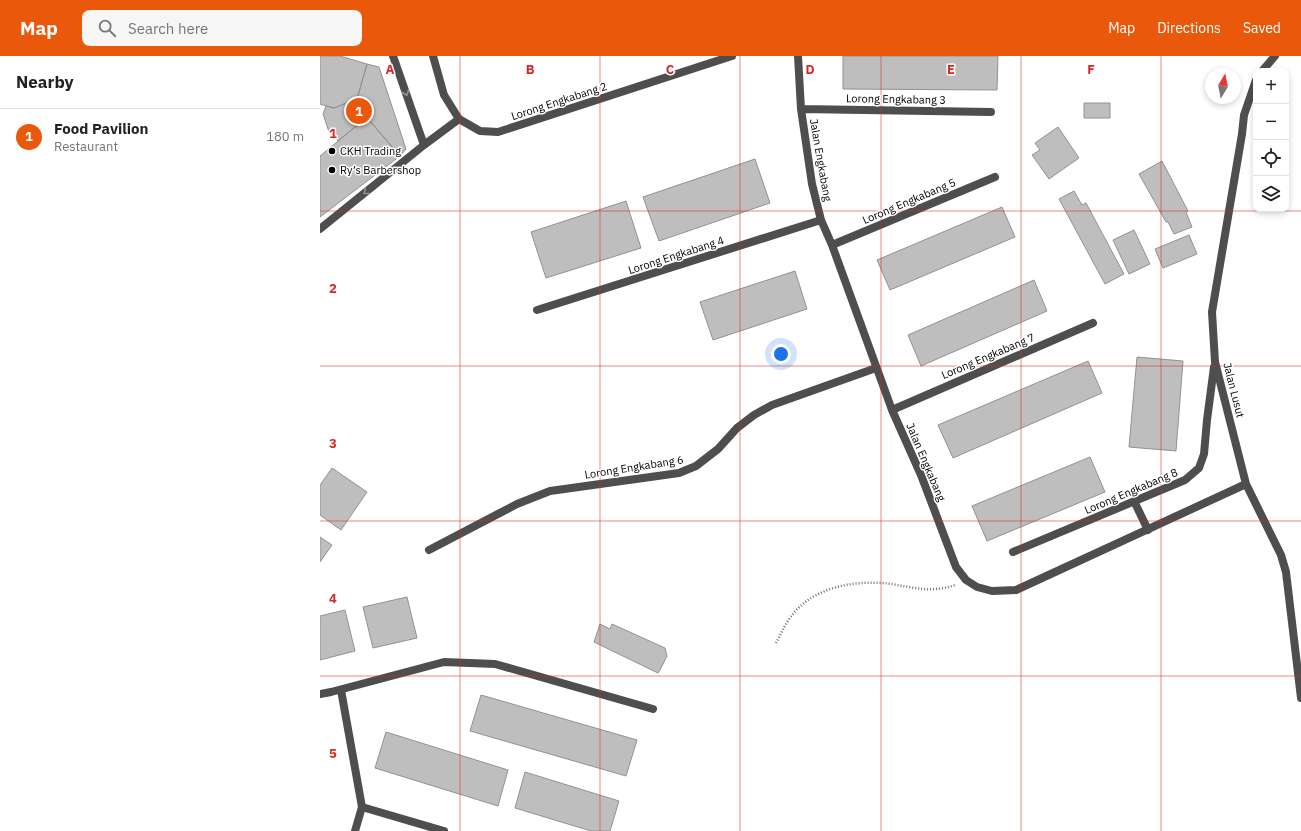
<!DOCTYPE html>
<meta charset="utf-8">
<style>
body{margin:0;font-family:"IBM Plex Sans",sans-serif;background:#f6f6f6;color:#222}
.controls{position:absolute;right:12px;top:12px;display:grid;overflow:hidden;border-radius:8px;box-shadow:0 2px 6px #0003}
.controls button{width:36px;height:36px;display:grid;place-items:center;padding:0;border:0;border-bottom:1px solid #e0e0e0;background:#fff;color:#222;font:20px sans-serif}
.compass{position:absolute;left:885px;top:12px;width:36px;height:36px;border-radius:50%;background:#fff;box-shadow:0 2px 6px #0003;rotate:10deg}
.you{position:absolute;left:461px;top:298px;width:14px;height:14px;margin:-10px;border:3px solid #fff;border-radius:50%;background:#1a73e8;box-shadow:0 0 0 6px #1a73e833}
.badge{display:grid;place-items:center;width:26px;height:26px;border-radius:50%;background:#ea580c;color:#fff;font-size:13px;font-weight:700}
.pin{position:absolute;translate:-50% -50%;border:2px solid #fff;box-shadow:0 1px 4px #0006}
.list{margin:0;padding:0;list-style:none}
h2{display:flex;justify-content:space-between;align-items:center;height:52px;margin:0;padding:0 16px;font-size:17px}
h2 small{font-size:13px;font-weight:400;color:#767676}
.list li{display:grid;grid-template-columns:26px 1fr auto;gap:12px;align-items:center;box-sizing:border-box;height:56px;padding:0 16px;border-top:1px solid #e0e0e0}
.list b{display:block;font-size:15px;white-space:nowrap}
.list p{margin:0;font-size:13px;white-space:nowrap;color:#767676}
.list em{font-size:13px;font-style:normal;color:#767676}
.icon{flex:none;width:22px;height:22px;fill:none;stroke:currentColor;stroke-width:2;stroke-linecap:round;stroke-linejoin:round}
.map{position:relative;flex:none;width:981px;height:775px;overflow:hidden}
header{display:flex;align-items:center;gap:24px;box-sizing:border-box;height:56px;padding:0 20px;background:#ea580c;color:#fff}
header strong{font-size:19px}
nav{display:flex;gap:22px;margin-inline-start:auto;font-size:14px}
.search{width:280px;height:36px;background:#f6f6f6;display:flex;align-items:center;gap:10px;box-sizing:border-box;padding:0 14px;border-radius:8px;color:#767676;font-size:15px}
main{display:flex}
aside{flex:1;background:#fff}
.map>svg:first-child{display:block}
.building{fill:#bebebe;stroke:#929292}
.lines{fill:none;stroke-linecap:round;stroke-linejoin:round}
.path{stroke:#707070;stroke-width:2.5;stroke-dasharray:1 2;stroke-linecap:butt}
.lane{stroke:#4e4e4e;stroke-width:8}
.street{stroke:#4e4e4e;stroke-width:8}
.oneway{stroke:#959595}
.grid{fill:none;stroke:#d62828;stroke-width:1;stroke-opacity:0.55}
.poi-dot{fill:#000;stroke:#fff;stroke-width:1.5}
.labels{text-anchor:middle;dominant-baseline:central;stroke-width:3;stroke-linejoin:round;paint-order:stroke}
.street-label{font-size:11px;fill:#000;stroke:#fff}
.poi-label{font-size:11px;fill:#000;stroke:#fff;text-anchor:start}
.grid-label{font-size:13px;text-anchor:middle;font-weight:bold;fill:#d62828;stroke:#fff;stroke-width:3;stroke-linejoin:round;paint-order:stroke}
</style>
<header>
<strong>Map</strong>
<div class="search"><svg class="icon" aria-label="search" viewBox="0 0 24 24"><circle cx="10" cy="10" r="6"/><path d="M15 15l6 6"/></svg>Search here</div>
<nav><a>Map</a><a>Directions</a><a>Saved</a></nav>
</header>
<main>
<aside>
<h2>Nearby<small></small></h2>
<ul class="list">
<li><span class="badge">1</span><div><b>Food Pavilion</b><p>Restaurant</p></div><em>180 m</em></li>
</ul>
</aside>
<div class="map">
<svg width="981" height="775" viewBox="0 0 981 775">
<rect width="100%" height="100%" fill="#fff"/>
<path class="building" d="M0,0H20L47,8L37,43L14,52L0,48Z
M523,0H678L677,34L523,33Z
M47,8L59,11L86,93L80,100L50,65L40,67L18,85L9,76L3,58L6,50L14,52L37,43Z
M764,47H790V62H764Z
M50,65L80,100L0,161V100L40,67Z
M738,71L759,102L729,123L712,99L720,94L715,87Z
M435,103L450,147L339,185L323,141Z
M842,105L868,155L866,156L872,171L854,178L848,166H846L819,118Z
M754,135L762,149L766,147L804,218L785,228L739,143Z
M306,145L321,192L226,222L211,176Z
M682,151L695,181L570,234L557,204Z
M814,174L830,208L809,218L793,184Z
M869,179L877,198L843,212L835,193Z
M475,215L487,253L393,284L380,246Z
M714,224L727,255L601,310L588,279Z
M817,301L863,305L856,395L809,391Z
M768,305L782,337L633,402L618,369Z
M770,401L785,436L667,485L652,450Z
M12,412L47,436L21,474L0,459V429Z
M0,481L12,489L0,506Z
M87,541L97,582L53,592L43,551Z
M25,554L35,595L0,604V560Z
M280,568L290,573L292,568L345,592L347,600L340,614L338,617L274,586Z
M161,639L317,684L306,720L150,675Z
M66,676L188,714L178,750L55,712Z
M205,716L299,745L290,775H271L195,752Z"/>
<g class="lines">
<path class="path" d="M456,587C460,580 463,572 468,565C489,531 535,523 572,528C594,532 613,537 635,529"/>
<path class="lane" d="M104,89L139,63
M0,173L104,89L73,0"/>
<path class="street" d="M113,0L124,39L139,63L160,75L178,76L412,0
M478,0L481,53L492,128L501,164L512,189L572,354L601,419L636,511L646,524L657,531L672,535L696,534L926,428
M942,15L955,0
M936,24L924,59L922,78L892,256L895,306L926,428L961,499L966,516L981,642
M481,53L671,56
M512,189L675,121
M217,254L501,164
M572,354L773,267
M814,445L828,474
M109,494L197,448L230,435L359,417L376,410L398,393L417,372L434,359L452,349L556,312
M693,496L865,424L879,412L884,398L887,364L894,311
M21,634L42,751L124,775
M0,638L11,636L124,606L175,608L333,653
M35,775L42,751"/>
</g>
<defs><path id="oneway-chevron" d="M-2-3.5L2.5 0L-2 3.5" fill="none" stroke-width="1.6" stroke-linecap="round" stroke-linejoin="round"/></defs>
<g class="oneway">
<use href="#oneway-chevron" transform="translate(86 37) rotate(71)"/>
<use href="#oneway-chevron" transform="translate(46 136) rotate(141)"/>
</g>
<path class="grid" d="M140,0V775M280,0V775M420,0V775M561,0V775M701,0V775M841,0V775M0,155H981M0,310H981M0,465H981M0,620H981"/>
<g class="poi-dot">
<circle cx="12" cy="95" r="4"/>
<circle cx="12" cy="114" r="4"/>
</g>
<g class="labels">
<g class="street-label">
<text transform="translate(576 43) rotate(1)">Lorong Engkabang 3</text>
<text transform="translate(239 45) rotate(-18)">Lorong Engkabang 2</text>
<text transform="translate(501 104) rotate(80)">Jalan Engkabang</text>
<text transform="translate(589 145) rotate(-23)">Lorong Engkabang 5</text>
<text transform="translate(356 199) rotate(-18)">Lorong Engkabang 4</text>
<text transform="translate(668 300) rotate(-23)">Lorong Engkabang 7</text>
<text transform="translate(914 334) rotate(76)">Jalan Lusut</text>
<text transform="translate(606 406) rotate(67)">Jalan Engkabang</text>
<text transform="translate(314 411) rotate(-9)">Lorong Engkabang 6</text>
<text transform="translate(811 435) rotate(-23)">Lorong Engkabang 8</text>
</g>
<g class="poi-label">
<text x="20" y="95">CKH Trading</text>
<text x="20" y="114">Ry’s Barbershop</text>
</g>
</g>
<g class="grid-label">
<text x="70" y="18">A</text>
<text x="210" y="18">B</text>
<text x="350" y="18">C</text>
<text x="490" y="18">D</text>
<text x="631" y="18">E</text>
<text x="771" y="18">F</text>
<text x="13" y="82">1</text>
<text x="13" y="237">2</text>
<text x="13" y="392">3</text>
<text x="13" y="547">4</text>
<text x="13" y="702">5</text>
</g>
</svg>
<div class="controls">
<button>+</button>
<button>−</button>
<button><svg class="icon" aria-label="locate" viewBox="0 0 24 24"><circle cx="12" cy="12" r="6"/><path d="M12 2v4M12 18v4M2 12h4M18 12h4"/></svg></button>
<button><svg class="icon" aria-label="layers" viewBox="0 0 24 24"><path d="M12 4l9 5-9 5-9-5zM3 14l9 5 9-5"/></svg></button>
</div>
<svg class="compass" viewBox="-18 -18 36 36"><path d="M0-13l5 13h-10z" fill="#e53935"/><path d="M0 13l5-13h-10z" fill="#767676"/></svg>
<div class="you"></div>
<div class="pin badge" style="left:39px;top:55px">1</div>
</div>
</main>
